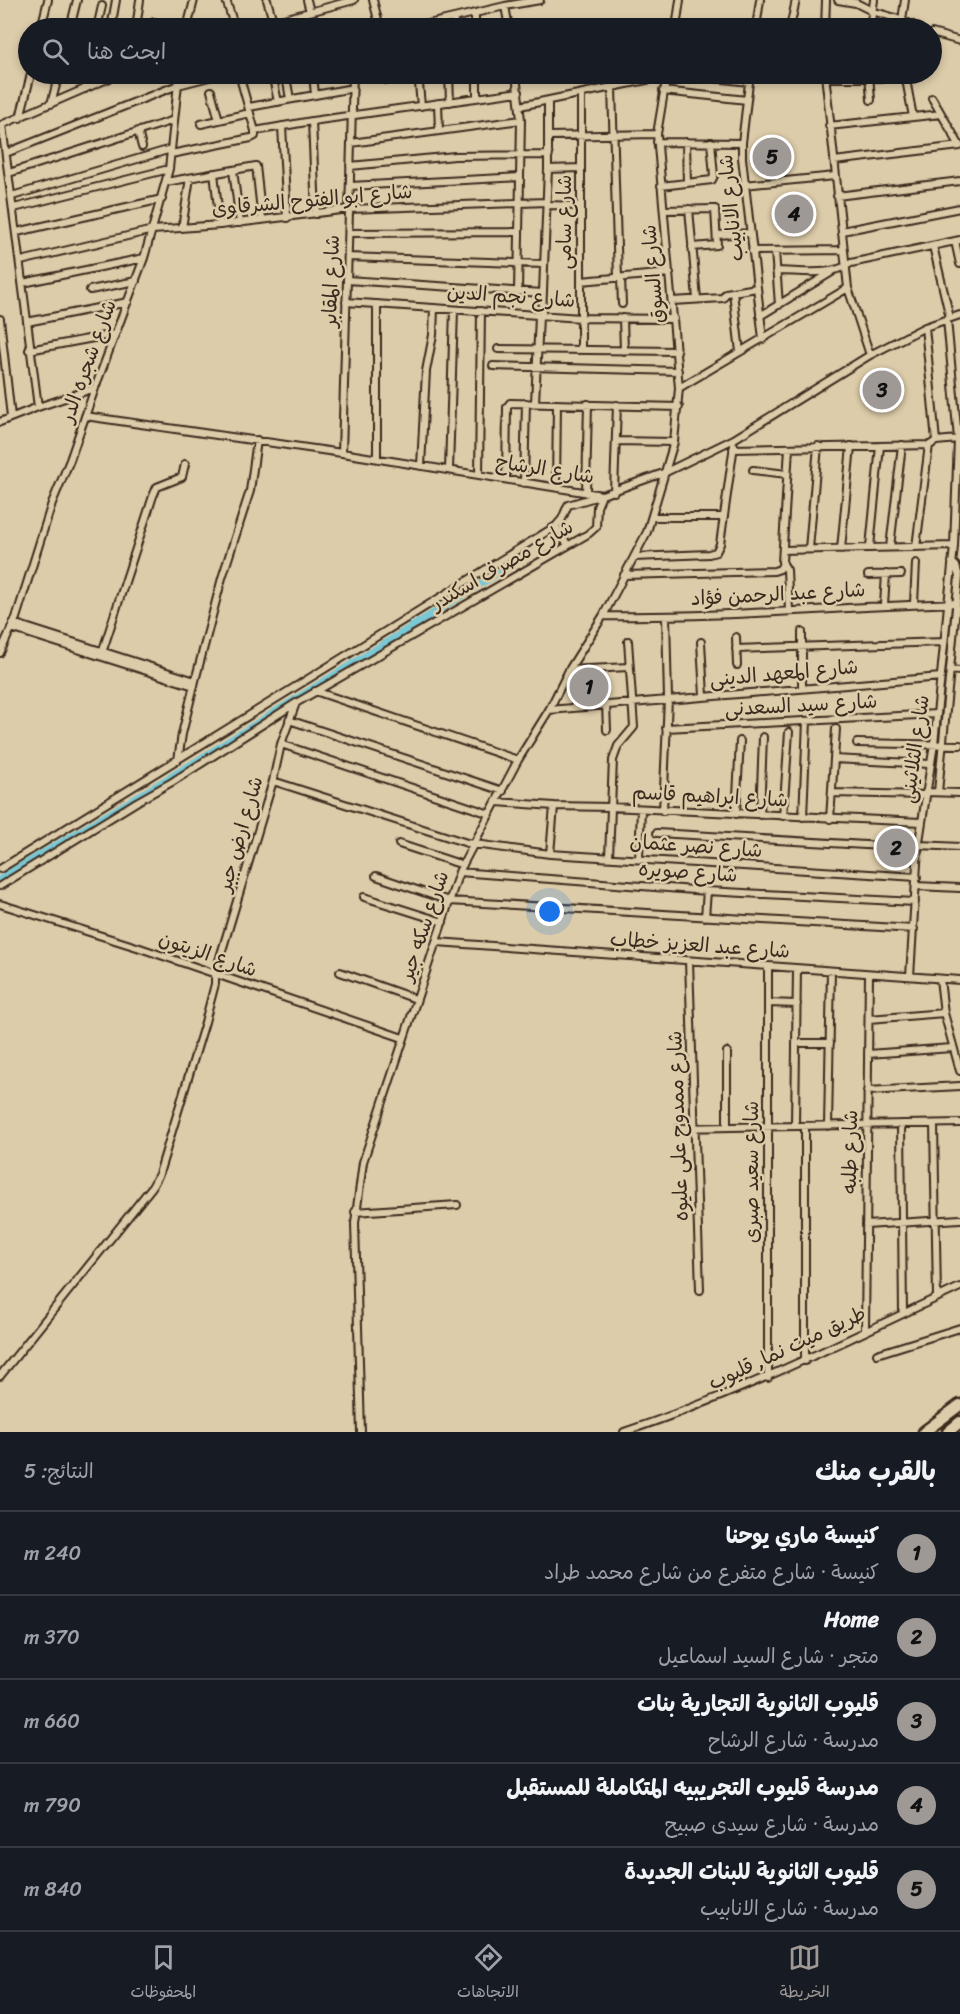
<!DOCTYPE html>
<html lang="ar">
<meta charset="utf-8">
<style>
body{margin:0;font-family:Sriracha,"Playpen Sans Arabic",sans-serif;background:#242831;color:#f1f3f6;direction:rtl}
.you{position:absolute;left:550px;top:912px;width:21px;height:21px;margin:-15px;border:4px solid #fff;border-radius:50%;background:#1a73e8;box-shadow:0 0 0 9px #1a73e833}
.badge{display:grid;place-items:center;width:39px;height:39px;border-radius:50%;background:#9f9995;color:#111;font-size:20px;font-weight:700}
.pin{position:absolute;translate:-50% -50%;border:3px solid #fff;box-shadow:0 2px 6px #0006}
.list{margin:0;padding:0;list-style:none}
h2{display:flex;justify-content:space-between;align-items:center;height:78px;margin:0;padding:0 24px;font-size:26px}
h2 small{font-size:20px;font-weight:400;color:#9ea1a6}
.list li{display:grid;grid-template-columns:39px 1fr auto;gap:18px;align-items:center;box-sizing:border-box;height:84px;padding:0 24px;border-top:2px solid #363941}
.list b{display:block;font-size:22px;white-space:nowrap}
.list p{margin:0;font-size:20px;white-space:nowrap;color:#9ea1a6}
.list em{font-size:20px;font-style:normal;color:#9ea1a6}
.icon{flex:none;width:33px;height:33px;fill:none;stroke:currentColor;stroke-width:2;stroke-linecap:round;stroke-linejoin:round}
.map{position:relative;flex:none;width:960px;height:1432px;overflow:hidden;direction:ltr}
.search{position:absolute;background:#171b24;box-shadow:0 3px 9px #0003;left:18px;right:18px;top:18px;height:66px;display:flex;align-items:center;gap:15px;box-sizing:border-box;padding:0 21px;border-radius:33px;color:#9ea1a6;font-size:22px}
.sheet{height:498px;background:#171b24}
nav{display:flex;justify-content:space-around;align-items:center;box-sizing:border-box;height:84px;border-top:2px solid #363941;background:#171b24;font-size:16px;color:#9ea1a6}
nav a{display:grid;justify-items:center;gap:3px}
nav .on{color:#9f9995}
.map>svg:first-child{display:block}
.lines{fill:none;stroke-linecap:round;stroke-linejoin:round}
.canal{stroke:#79c8d5;stroke-width:7}
.street-casing{stroke:#3b2a1e;stroke-width:10}
.highway-casing{stroke:#3b2a1e;stroke-width:15}
.street{stroke:#ddcca9;stroke-width:6}
.highway{stroke:#ddcca9;stroke-width:10}
.labels{text-anchor:middle;dominant-baseline:central;stroke-width:5;stroke-linejoin:round;paint-order:stroke}
.street-label{font-size:20px;fill:#3b2a1e;stroke:#ddcca9}
</style>
<div class="map">
<svg width="960" height="1432" viewBox="0 0 960 1432">
<rect width="100%" height="100%" fill="#ddcca9"/>
<filter id="ink" filterUnits="userSpaceOnUse"><feTurbulence type="fractalNoise" baseFrequency=".0167" numOctaves="2"/><feDisplacementMap in="SourceGraphic" scale="12" xChannelSelector="R" yChannelSelector="G"/><feConvolveMatrix kernelMatrix="1 2 1 2 8 2 1 2 1" color-interpolation-filters="sRGB"/></filter>
<g filter="url(#ink)">
<g class="lines">
<path class="canal" d="M0,879L182,770L522,558"/>
<g class="street-casing">
<path id="street" d="M226,0L235,28
M267,0L273,21
M307,0L310,12
M373,0L380,28
M838,0L856,3L872,11L902,20L919,28
M505,6L509,28
M475,13V28
M454,18V28
M902,20L905,0
M41,28L48,0
M70,28L77,0
M97,28L102,6
M111,28L116,0
M136,28L140,0
M153,28L154,22
M187,28L194,0
M250,28L354,0
M411,28L505,6L540,0
M676,28L680,0
M756,28L760,0
M790,28L796,0
M825,28L826,0
M870,28L874,0
M932,33L960,41
M239,74L255,131
M313,74L315,95
M385,74L386,80L412,74
M449,74L450,102
M477,74V98
M516,74L521,120L518,292
M680,74L749,82
M750,74L742,143V158L763,339
M825,74L848,288L870,355
M869,74L871,100
M905,74L913,117
M825,78H905
M287,82L290,99
M274,83L278,102
M419,84L421,106
M612,88L618,278
M85,89L88,74
M211,91L219,120
M663,91L747,100
M581,94V350
M932,98L960,146
M438,103L439,131
M51,104L59,74
M520,106L666,76
M249,107L353,88
M20,118L31,74
M312,121L316,214
M201,124L250,113
M1,125L119,74
M2,125L38,407
M282,126L287,218
M829,126L941,114
M138,131L142,147
M255,131L312,121L519,92
M549,136L657,134
M657,142L742,143
M686,142L687,183
M351,143L521,120
M6,153L178,85L221,74
M171,154L251,138L255,136V131
M834,161L960,146
M350,166L455,156L549,155
M548,169L581,168
M233,170L240,223
M9,173L174,120
M214,173L220,225
M166,182L256,166L262,220
M744,185L835,176
M350,186L520,177
M661,186L712,180L714,176L711,142
M12,196L171,149
M837,196L960,181
M547,205L581,206
M14,208L169,169
M689,209L697,299
M664,210L715,209L717,245L692,247
M182,228L190,178
M842,231L960,208
M17,232L162,199
M349,233L519,232
M717,235L750,233
M955,241L960,264
M933,246L950,318
M752,251L844,250
M775,251L779,305
M348,257L544,264
M21,261L153,230L220,225L349,209L547,202
M776,271C801,271 831,277 851,263L960,240
M621,278L622,304
M347,280L543,293
M581,281L670,273
M23,283L144,258
M90,290L136,281
M733,292L740,352
M672,301L723,298L726,293L757,288
M346,302L581,318L674,319
M542,316L548,169V101
M760,316L832,272
M623,318L624,351
M0,319L11,417
M27,322L128,302
M925,327L936,441
M498,349L677,351
M29,350L115,334
M493,366L678,371
M679,388L848,288
M535,403L539,316
M85,416L342,453L602,495L666,472L734,439L870,355L925,327L960,315
M0,422L38,407L95,388
M616,441L674,442
M789,448L782,562L787,570L789,610
M733,449L930,445L936,441L958,439
M342,453L353,74
M377,458V304
M421,466L426,371L433,335L434,308
M449,470L454,310
M753,470L787,474
M479,475L481,311
M506,479L507,407L510,403L679,407
M524,483L526,403
M556,487L557,404
M614,492L617,405
M586,493L588,404
M652,517H724
M556,526L567,544
M870,547L880,446
M890,547L902,445
M916,547L929,445
M809,549L818,446
M841,549L851,446
M783,550L954,546
M634,557L709,554L716,552L720,544L734,445
M624,575L774,571L780,569L783,563
M868,575L901,574
M914,603L916,563
M884,605L886,574
M603,616C720,618 838,607 956,603
M13,623L195,681
M11,628L194,686
M802,632V687
M736,637L737,665
M701,642L704,696
M736,649L944,642
M0,653L16,618L52,503L70,460L95,388L144,258L169,169L179,74
M101,656L153,496L157,487L182,477L185,464
M569,670L629,667
M950,670L960,671
M315,691L518,760
M606,704L607,730
M549,710L941,677
M289,720L503,791
M666,728L937,714
M857,743L960,745
M281,744L490,814
M834,759L930,764
M178,760L182,734L196,677L222,578L250,491L257,440
M273,781L467,843L550,854L917,877
M926,792L960,793
M938,792L959,577L956,566L952,562
M832,793L926,795
M497,802L554,806L610,807L921,822
M663,811L668,699L666,617
M736,814L740,741
M760,815L763,737
M783,816L789,732
M803,817L807,721
M830,819L836,729
M657,833L918,848
M399,844L463,865
M919,845L960,847
M550,854L554,806
M609,857L613,760L618,746L634,727L628,641
M639,859L641,809
M0,869L556,526L562,519L568,505L599,496
M459,872L707,891L915,902
M376,876L449,901L914,929
M0,886L138,801L172,782L296,703L588,534L596,527L597,507L602,495
M916,886L960,888
M364,897L443,922
M0,904L140,948L403,1038
M705,917L707,891
M437,942L960,980
M689,961L700,1290
M340,972L416,999
M910,976L918,848L934,744L954,546L958,439L947,319
M940,979L944,1013L960,1071
M768,1003L797,1004
M869,1019L944,1013
M797,1043H830
M727,1052V1127
M868,1054L952,1048
M867,1091L960,1086
M901,1124L903,1313
M934,1124L937,1297
M795,1126L797,969
M828,1126L831,971
M679,1128L960,1123
M355,1212L457,1205
M866,1225L960,1219
M865,1330L869,974
M877,1354L960,1328
M805,1361V1126
M0,1376L152,1187L159,1174L205,1022L215,984V974L273,781L281,744L296,703
M768,1378V967
M361,1432L355,1223L363,1162L459,872L518,760L549,710L569,670L603,616L647,532L674,442L679,388L657,134L667,74
M624,1432C742,1393 848,1339 960,1287"/>
</g>
<g class="highway-casing">
<path id="highway" d="M924,1432L960,1405
M948,1432L960,1422"/>
</g>
<use href="#street" class="street"/>
<use href="#highway" class="highway"/>
</g>
</g>
<g class="labels">
<g class="street-label">
<text transform="translate(312 200) rotate(-5)">شارع ابو الفتوح الشرقاوى</text>
<text transform="translate(731 208) rotate(-96)">شارع الانابيب</text>
<text transform="translate(564 222) rotate(-90)">شارع سامى</text>
<text transform="translate(653 274) rotate(-95)">شارع السوق</text>
<text transform="translate(331 281) rotate(-88)">شارع المقابر</text>
<text transform="translate(511 296) rotate(4)">شارع نجم الدين</text>
<text transform="translate(88 361) rotate(-70)">شارع شجره الدر</text>
<text transform="translate(545 469) rotate(9)">شارع الرشاح</text>
<text transform="translate(502 565) rotate(-30)">شارع مصرف اسكندر</text>
<text transform="translate(778 594) rotate(-3)">شارع عبد الرحمن فؤاد</text>
<text transform="translate(784 673) rotate(-5)">شارع المعهد الدينى</text>
<text transform="translate(801 705) rotate(-3)">شارع سيد السعدنى</text>
<text transform="translate(915 749) rotate(-82)">شارع الثلاثينى</text>
<text transform="translate(710 796) rotate(3)">شارع ابراهيم قاسم</text>
<text transform="translate(240 834) rotate(-74)">شارع ارض جبر</text>
<text transform="translate(696 846) rotate(4)">شارع نصر عثمان</text>
<text transform="translate(688 872) rotate(4)">شارع صويره</text>
<text transform="translate(424 926) rotate(-71)">شارع سكه جير</text>
<text transform="translate(700 945) rotate(4)">شارع عبد العزيز خطاب</text>
<text transform="translate(208 954) rotate(19)">شارع الزيتون</text>
<text transform="translate(678 1126) rotate(-92)">شارع ممدوح على عليوه</text>
<text transform="translate(850 1152) rotate(-89)">شارع طلبه</text>
<text transform="translate(751 1172) rotate(-90)">شارع سعيد صبرى</text>
<text transform="translate(787 1348) rotate(-25)">طريق ميت نما, قليوب</text>
</g>
</g>
</svg>
<div class="you"></div>
<div class="pin badge" style="left:589px;top:687px">1</div>
<div class="pin badge" style="left:896px;top:848px">2</div>
<div class="pin badge" style="left:882px;top:390px">3</div>
<div class="pin badge" style="left:794px;top:214px">4</div>
<div class="pin badge" style="left:772px;top:157px">5</div>
<div class="search"><svg class="icon" aria-label="search" viewBox="0 0 24 24"><circle cx="10" cy="10" r="6"/><path d="M15 15l6 6"/></svg>ابحث هنا</div>
</div>
<section class="sheet">
<h2>بالقرب منك<small>النتائج: 5</small></h2>
<ul class="list">
<li><span class="badge">1</span><div><b>كنيسة ماري يوحنا</b><p>كنيسة · شارع متفرع من شارع محمد طراد</p></div><em>240 m</em></li>
<li><span class="badge">2</span><div><b>Home</b><p>متجر · شارع السيد اسماعيل</p></div><em>370 m</em></li>
<li><span class="badge">3</span><div><b>قليوب الثانوية التجارية بنات</b><p>مدرسة · شارع الرشاح</p></div><em>660 m</em></li>
<li><span class="badge">4</span><div><b>مدرسة قليوب التجريبيه المتكاملة للمستقبل</b><p>مدرسة · شارع سيدى صبيح</p></div><em>790 m</em></li>
<li><span class="badge">5</span><div><b>قليوب الثانوية للبنات الجديدة</b><p>مدرسة · شارع الانابيب</p></div><em>840 m</em></li>
</ul>
</section>
<nav>
<a class="on"><svg class="icon" aria-label="map" viewBox="0 0 24 24"><path d="M3 6l6-2 6 2 6-2v14l-6 2-6-2-6 2zM9 4v14M15 6v14"/></svg>الخريطة</a>
<a><svg class="icon" aria-label="directions" viewBox="0 0 24 24"><path d="M12 3l9 9-9 9-9-9zM9 14v-3h6M13 9l2 2-2 2"/></svg>الاتجاهات</a>
<a><svg class="icon" aria-label="saved" viewBox="0 0 24 24"><path d="M7 4h10v16l-5-4-5 4z"/></svg>المحفوظات</a>
</nav>
